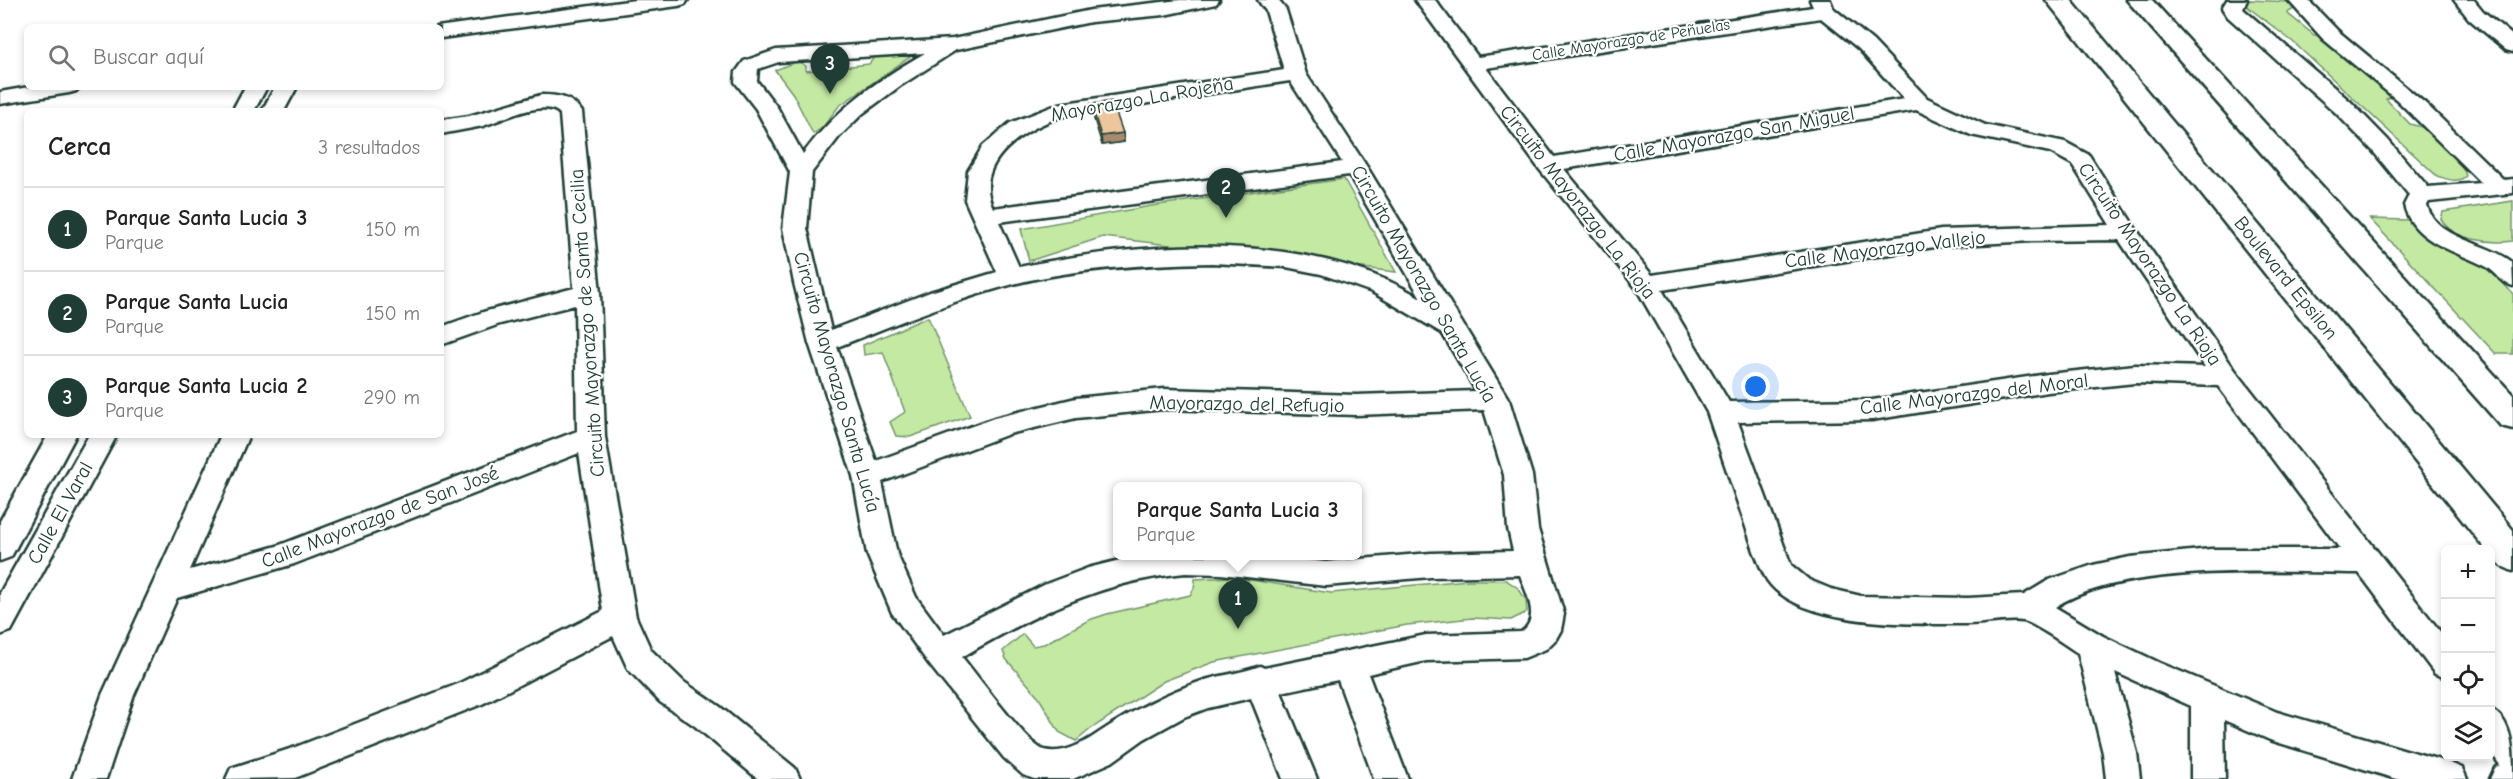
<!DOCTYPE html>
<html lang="es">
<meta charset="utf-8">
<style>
body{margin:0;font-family:"Comic Neue",sans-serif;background:#f6f6f6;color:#222}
.controls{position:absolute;right:18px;bottom:18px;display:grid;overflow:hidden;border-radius:9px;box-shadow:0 3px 9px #0003}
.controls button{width:54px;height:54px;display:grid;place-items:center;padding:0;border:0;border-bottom:2px solid #e0e0e0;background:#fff;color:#222;font:30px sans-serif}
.you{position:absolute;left:1756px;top:387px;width:21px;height:21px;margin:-15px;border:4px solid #fff;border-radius:50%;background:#1a73e8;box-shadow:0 0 0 9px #1a73e833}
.badge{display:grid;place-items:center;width:39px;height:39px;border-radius:50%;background:#1f3d34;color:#fff;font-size:20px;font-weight:700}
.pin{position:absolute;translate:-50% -50px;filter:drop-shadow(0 2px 3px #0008)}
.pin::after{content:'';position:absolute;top:32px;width:21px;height:18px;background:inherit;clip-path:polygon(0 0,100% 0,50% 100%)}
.popup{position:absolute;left:1113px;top:482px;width:249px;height:78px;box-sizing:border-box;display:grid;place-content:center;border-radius:9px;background:#fff;filter:drop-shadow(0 2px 4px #0005);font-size:20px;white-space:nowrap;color:#767676}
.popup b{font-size:22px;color:#222}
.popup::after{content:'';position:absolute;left:50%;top:100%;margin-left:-12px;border:12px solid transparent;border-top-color:#fff}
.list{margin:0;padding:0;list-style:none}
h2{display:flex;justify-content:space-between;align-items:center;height:78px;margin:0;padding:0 24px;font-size:26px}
h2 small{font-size:20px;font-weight:400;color:#767676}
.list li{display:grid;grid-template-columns:39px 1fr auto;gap:18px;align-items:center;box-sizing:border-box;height:84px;padding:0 24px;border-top:2px solid #e0e0e0}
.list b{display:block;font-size:22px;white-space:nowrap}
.list p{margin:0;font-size:20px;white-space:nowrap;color:#767676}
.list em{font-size:20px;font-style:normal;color:#767676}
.icon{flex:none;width:33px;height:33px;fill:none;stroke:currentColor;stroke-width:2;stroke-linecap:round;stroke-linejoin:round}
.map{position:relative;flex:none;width:2513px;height:779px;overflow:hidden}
.search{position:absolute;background:#fff;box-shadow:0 3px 9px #0003;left:24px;top:24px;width:420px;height:66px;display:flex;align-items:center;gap:15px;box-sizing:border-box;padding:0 21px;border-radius:9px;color:#767676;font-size:22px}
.panel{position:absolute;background:#fff;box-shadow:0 3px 9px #0003;left:24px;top:108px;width:420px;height:330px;border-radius:9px}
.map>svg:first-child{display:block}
.green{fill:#c4e9a3;stroke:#72936c;stroke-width:1.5}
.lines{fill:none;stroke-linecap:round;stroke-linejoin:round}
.minor-casing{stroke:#1f3d34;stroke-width:5}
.tertiary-casing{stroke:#1f3d34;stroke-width:5}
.minor{fill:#fff;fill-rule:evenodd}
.tertiary{fill:#fff;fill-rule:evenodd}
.wall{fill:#ccaa87;stroke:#1f3d34;stroke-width:1.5}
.shaded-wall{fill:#a68b6e;stroke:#1f3d34;stroke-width:1.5}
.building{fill:#edc69d;stroke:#1f3d34;stroke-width:1.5}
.labels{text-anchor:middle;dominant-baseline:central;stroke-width:4.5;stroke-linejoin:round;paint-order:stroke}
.far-street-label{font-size:16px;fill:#1f3d34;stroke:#fff}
.street-label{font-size:20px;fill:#1f3d34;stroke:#fff}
</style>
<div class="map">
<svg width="2513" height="779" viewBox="0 0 2513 779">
<rect width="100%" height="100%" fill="#fff"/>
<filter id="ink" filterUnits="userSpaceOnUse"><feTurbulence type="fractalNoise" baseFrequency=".0167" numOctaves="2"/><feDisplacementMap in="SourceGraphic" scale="12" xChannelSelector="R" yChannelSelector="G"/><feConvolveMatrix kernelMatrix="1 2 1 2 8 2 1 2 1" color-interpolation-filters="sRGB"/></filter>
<g filter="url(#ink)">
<path class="green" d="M2250,0L2291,2L2294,9L2287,13L2314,35L2324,36L2392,97L2386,99L2410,124L2425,128L2463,168L2466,176C2457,184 2448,179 2437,176L2293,42L2244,4Z
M908,52L914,54L839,106L822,128L813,134L793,94L775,70L798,61L806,66V71L869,64L875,56Z
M1344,179L1396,272L1103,237L1029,261L1021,229L1151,206Z
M2513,201V241C2492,244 2452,240 2441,219L2443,212Z
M2370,219L2409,220L2435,239L2481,259L2513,294V354H2496Z
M928,317L970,416L910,437L896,436L890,422L905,412L883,352L864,355L863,345Z
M1232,577L1331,593L1468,580H1506L1518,588L1526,600L1527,612L1511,620L1473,618L1407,625L1214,662L1164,681L1092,728L1076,741L1059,732L1038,696L1006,659L1003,651L1023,634L1033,646L1044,644L1089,620L1107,614L1190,595L1194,588L1195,579Z"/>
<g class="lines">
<g class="minor-casing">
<path id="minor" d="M635,0H688L685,4L678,6L441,38V27H437Z
M1180,0H1219L1216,4L1164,15L1091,22L956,50L900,86L862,114L839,137L812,172L807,228L831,330L930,292L997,272L965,200L968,171L983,146L1010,123L1059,104L1284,70L1266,11L1258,0H1278L1286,10L1306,74L1367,167L1509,400L1532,475L1538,529L1564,614L1561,630L1556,639L1546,649L1524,658L1426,661L1368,674L1408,779H1374L1338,680L1281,692L1317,779H1283L1251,698L1208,708L1184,717L1144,739L1112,762L1073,779H1034L1023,775L1004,758L929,664L892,613L867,554L853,476L809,343L794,283L783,228L790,172L756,109L735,82L736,72L744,61L776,50L953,39L1091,10ZM925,53C876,81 837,108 803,154L777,107L757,81L758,69L779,62ZM1290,81L1342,162L993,208C971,162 1026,127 1064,116C1086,109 1113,108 1136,105C1187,97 1239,89 1290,81ZM1349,175L1421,298C1307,229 1145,241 1019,267L999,222ZM1212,263L1286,267L1321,274L1372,292L1442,333L1476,391L1356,395L1164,389L1076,398L994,418L876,461L837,347C896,324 955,299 1017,283C1079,268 1148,264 1212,263ZM1164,409L1356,415L1484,410L1504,475L1508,529L1513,551L1431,553L1326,562L1267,556H1136L1088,568L1046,584L944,635L916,597L897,554L882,482L1009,434L1076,418ZM1185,573L1221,574L1326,586L1431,577L1520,575C1526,593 1541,619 1521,632L1426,635L1264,668L1260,666C1241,673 1221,675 1202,681C1166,693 1132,711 1100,732C1084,743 1064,755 1044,750C1028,745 976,674 962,657C1036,614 1099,582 1185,573Z
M1415,0H1435L1478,57L1813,7L1810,0H1830L1833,8L1873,41L1927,98L1985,125L2065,142L2089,155L2136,229L2235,370L2446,639V678L2435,674L2359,573C2278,572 2122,563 2055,607L2103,636L2160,663L2277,712L2450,763L2462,768L2467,779H2396L2270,740L2224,720L2225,779H2191V706L2115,672L2137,753L2140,779H2106L2103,753L2078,653C2067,646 2033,622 2023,621C2005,619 1985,624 1968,624C1916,624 1800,628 1767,580C1762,572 1758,560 1754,551L1707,412L1636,288L1540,170ZM1821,18L1859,49L1904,99L1554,157L1486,68ZM1916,110L1971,135L2050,152L2072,164L2110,225L1941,230L1652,275L1564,169ZM2119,240L2205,367L2135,365L2048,374L1872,400L1729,402L1662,290L1941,246L2033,241ZM2135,383L2218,386L2340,549H2211L2130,557L2093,565L2049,580L2024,595L1968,598L1861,596L1831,589L1809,580L1791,565L1738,422L1872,420L2048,392Z
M2227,0H2247L2243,9L2351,102L2388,140L2428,187L2481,183L2397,100L2323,39L2288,0H2308L2338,31L2426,104L2504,180L2513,179V193L2429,202L2427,205C2436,240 2488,242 2512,262L2513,286C2501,283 2497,273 2487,267C2457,251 2413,243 2404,205L2409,195L2372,150L2335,112L2228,17L2222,8Z
M2454,0H2474L2483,11L2513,36V52L2506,50L2469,19Z
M29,87H80L76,91L69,93L0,104V92Z
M245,87H267L254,111H232Z
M275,87H297L284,111H262Z
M541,95C558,95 572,97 582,112L600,293L605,437L636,617L651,650L684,682L719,706L795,768L800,779H758L695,726L660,702L628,669L613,636L482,704L295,778L226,779L231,768L293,748L458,684L603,611L579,453L294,564L177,598L134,695L106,779H72L102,695L221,435H249L190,570L277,546L577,431L575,305L500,324L441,345V327L483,312L574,288L560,114C545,98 502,120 483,126C469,129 455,131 441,134V120L469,116Z
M48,435H76L11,557L0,561V521Z
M89,435H117L11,631L0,635V593Z
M2490,709C2513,719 2513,752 2513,779H2490L2495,768L2500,765L2490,751Z"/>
</g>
<g class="tertiary-casing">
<path id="tertiary" d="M2046,0H2071L2513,530V571C2503,567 2490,562 2490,550H2486Z
M2127,0H2152L2513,395V429L2501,426Z"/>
</g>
<use href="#minor" class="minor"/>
<use href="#tertiary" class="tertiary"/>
</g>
<path class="wall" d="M1091,104L1123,133L1124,142L1102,145L1092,113Z"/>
<path class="shaded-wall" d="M1123,133L1124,142L1102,145L1101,136Z"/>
<path class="building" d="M1112,101L1123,133L1101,136L1091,104Z"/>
</g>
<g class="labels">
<g class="far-street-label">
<text transform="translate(1631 40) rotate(-9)">Calle Mayorazgo de Peñuelas</text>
</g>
<g class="street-label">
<text transform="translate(1142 99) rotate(-10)">Mayorazgo La Rojeña</text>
<text transform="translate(1734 134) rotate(-10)">Calle Mayorazgo San Miguel</text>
<text transform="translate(1578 202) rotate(52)">Circuito Mayorazgo La Rioja</text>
<text transform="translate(1885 249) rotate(-7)">Calle Mayorazgo Vallejo</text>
<text transform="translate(2150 264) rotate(56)">Circuito Mayorazgo La Rioja</text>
<text transform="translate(2286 278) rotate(51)">Boulevard Epsilon</text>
<text transform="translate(1424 284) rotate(60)">Circuito Mayorazgo Santa Lucía</text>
<text transform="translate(587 323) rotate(-94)">Circuito Mayorazgo de Santa Cecilia</text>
<text transform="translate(837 382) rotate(74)">Circuito Mayorazgo Santa Lucía</text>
<text transform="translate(1974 394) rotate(-7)">Calle Mayorazgo del Moral</text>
<text transform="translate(1247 404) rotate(1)">Mayorazgo del Refugio</text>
<text transform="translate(60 513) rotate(-61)">Calle El Varal</text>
<text transform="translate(380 517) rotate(-21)">Calle Mayorazgo de San José</text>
</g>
</g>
</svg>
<div class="controls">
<button>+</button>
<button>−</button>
<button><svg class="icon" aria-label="locate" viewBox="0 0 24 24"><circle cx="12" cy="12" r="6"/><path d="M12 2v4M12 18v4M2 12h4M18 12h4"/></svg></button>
<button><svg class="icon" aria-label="layers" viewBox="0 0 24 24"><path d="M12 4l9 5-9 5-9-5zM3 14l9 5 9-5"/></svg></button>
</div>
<div class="you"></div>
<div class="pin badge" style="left:1238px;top:629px">1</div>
<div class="popup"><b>Parque Santa Lucia 3</b>Parque</div>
<div class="pin badge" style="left:1226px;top:218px">2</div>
<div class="pin badge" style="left:830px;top:94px">3</div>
<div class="search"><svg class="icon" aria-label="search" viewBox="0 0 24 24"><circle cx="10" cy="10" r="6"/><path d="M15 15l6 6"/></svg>Buscar aquí</div>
<section class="panel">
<h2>Cerca<small>3 resultados</small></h2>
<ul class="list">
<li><span class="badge">1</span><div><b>Parque Santa Lucia 3</b><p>Parque</p></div><em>150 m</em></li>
<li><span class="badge">2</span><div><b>Parque Santa Lucia</b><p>Parque</p></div><em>150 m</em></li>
<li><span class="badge">3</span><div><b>Parque Santa Lucia 2</b><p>Parque</p></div><em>290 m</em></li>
</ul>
</section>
</div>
